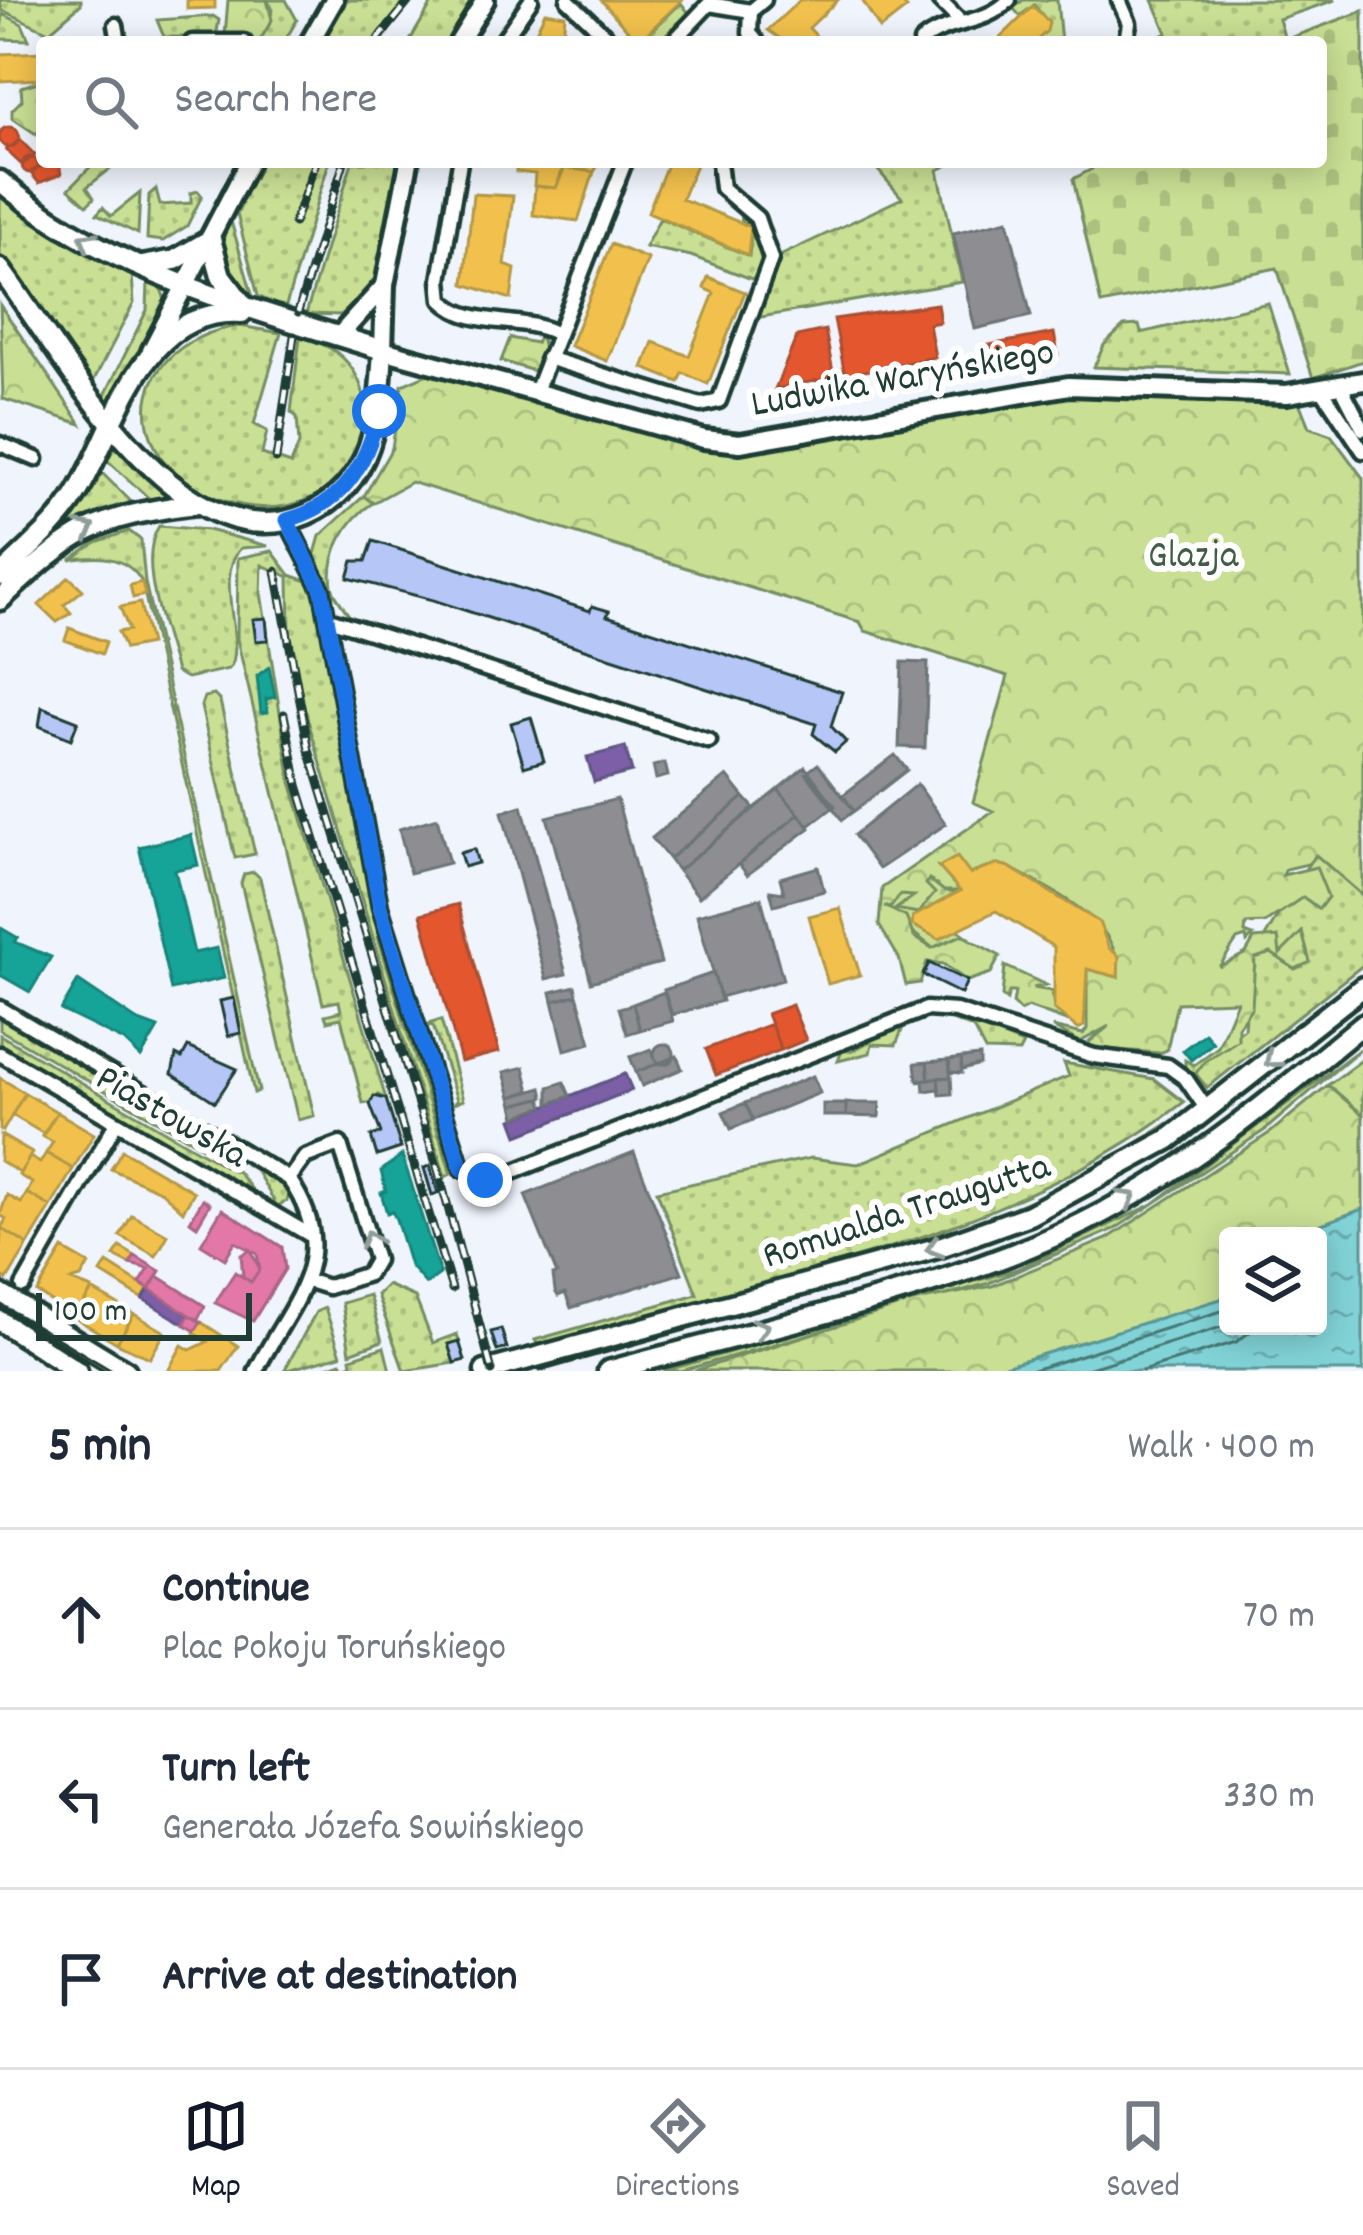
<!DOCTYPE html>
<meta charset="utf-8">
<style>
body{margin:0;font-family:Dekko,sans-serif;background:#f2f2f3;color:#1f2937}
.controls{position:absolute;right:36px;bottom:36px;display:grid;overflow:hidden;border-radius:12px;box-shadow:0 6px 30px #0003}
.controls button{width:108px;height:108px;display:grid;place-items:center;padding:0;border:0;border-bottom:3px solid #e0e1e3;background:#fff;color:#1f2937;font:60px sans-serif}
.scale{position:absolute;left:36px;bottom:30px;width:216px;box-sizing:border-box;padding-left:12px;border:6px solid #1f3d34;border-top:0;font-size:33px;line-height:42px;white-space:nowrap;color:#1f3d34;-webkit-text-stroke:9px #fff;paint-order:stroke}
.stop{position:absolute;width:36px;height:36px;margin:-27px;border:9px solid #1a73e8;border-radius:50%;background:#fff}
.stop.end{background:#1a73e8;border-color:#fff;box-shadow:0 3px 12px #0008}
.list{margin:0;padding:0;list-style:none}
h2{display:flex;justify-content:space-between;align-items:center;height:156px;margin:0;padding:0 48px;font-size:51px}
h2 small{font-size:39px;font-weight:400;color:#747a83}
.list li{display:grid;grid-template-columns:78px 1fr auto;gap:36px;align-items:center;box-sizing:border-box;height:180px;padding:0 48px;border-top:3px solid #e0e1e3}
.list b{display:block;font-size:45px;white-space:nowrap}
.list p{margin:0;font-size:39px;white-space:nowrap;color:#747a83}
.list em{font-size:39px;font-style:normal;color:#747a83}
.icon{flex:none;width:66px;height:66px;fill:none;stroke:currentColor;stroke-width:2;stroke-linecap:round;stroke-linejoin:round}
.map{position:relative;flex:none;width:1363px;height:1371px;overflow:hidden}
.search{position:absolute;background:#fff;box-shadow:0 6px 30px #0003;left:36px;right:36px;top:36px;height:132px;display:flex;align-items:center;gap:30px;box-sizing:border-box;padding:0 42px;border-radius:12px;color:#747a83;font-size:45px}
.sheet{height:696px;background:#fff}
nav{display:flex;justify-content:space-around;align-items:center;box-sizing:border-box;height:168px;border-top:3px solid #e0e1e3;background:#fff;font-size:33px;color:#747a83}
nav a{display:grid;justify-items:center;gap:6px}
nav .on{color:#111827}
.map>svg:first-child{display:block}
.grass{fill:url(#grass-dots);stroke:#748e64;stroke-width:3}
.forest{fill:url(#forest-crowns);stroke:#748e64;stroke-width:3}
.cemetery{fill:url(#cemetery-stones);stroke:#748e64;stroke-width:3}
.water{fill:url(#water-ripples);stroke:#5a9796;stroke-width:3}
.homes{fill:#f2c14e;stroke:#b39946;stroke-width:3}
.shops{fill:#e4572e;stroke:#a94f30;stroke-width:3}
.offices{fill:#7b5ea7;stroke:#5f5484;stroke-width:3}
.health{fill:#e377a8;stroke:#a86685;stroke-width:3}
.public{fill:#17a398;stroke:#19847a;stroke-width:3}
.industry{fill:#8d8d92;stroke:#6c7576;stroke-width:3}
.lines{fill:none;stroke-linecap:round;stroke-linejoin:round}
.shore{stroke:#467975;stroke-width:3}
.building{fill:#b6c7f7;stroke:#1f3d34;stroke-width:3}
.street-casing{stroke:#1f3d34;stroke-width:21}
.secondary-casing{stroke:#1f3d34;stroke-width:26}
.primary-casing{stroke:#1f3d34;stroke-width:27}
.street{stroke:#fff;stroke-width:12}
.secondary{stroke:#fff;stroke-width:16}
.primary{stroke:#fff;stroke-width:18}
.tram{stroke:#1f3d34;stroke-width:3}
.rail-casing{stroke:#1f3d34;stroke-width:9}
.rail{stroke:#fff;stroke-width:4.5;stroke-dasharray:14;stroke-linecap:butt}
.oneway{stroke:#8f9e9a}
.route{stroke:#1a73e8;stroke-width:15}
.labels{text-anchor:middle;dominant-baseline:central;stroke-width:12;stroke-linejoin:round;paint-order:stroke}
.street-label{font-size:39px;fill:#1f3d34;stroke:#fff}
.park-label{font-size:39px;fill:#415d47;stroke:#fff}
</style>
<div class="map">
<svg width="1363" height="1371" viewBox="0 0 1363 1371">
<defs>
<pattern id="grass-dots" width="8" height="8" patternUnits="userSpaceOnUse" patternTransform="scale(3)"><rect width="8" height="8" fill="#c9df94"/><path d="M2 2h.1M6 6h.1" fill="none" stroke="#acc080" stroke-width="1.8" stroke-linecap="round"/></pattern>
<pattern id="forest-crowns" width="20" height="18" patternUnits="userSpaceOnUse" patternTransform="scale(3)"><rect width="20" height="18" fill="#c9df94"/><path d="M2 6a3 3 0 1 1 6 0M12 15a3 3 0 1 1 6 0" fill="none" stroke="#acc080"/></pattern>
<pattern id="cemetery-stones" width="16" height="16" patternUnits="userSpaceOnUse" patternTransform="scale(3)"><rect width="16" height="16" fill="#c9df94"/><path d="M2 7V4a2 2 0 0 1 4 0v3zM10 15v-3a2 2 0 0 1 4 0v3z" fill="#acc080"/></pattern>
<pattern id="water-ripples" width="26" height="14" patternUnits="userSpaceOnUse" patternTransform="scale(3)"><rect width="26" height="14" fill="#81d3d7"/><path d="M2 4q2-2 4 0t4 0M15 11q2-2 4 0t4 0" fill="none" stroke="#69acaf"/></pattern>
</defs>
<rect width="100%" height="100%" fill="#f0f4fd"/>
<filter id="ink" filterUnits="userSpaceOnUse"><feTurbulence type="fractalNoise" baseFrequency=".00833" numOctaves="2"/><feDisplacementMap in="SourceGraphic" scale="24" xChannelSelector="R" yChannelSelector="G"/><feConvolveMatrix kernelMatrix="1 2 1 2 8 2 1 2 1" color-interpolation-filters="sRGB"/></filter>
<g filter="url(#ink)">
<path class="grass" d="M0,0H81V4L49,32L2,10Z
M267,0H286L297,20L284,42H259L273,10Z
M345,0H406L382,42H320Z
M434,0H474L450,42H409Z
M1023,0H1057L1061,42H1036L1049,23L1034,5L1020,16L1013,8Z
M1153,0H1335L1279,19L1285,40L1279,42H1147L1167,33Z
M681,3L689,13L657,42H640Z
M3,14L22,24L29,40L0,39Z
M213,16L219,20L216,37H164L157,20Z
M119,162L87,187L94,198L87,205L69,189L93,164Z
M258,162H329L285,309L258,296L237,214L242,204L238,201Z
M352,162H400L373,289L370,298L364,295L341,315L306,314Z
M871,162H955L938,170L962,282L755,318L782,255L902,198Z
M156,189L160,205L191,203V193L198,191L202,196L187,226L163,241L147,239L149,195Z
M140,193L138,234L97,214L103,207L111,216Z
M0,194L61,239L132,275L134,303L93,382L0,255Z
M746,209L767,257L757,281L691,256L645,247L660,218L749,256L752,226L741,221Z
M230,218L252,294L257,304C229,282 213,252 230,218Z
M148,282L161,289L167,305L115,410L104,397L147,310Z
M1268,303L1290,374L1094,367L1104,345L1124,326L1139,325L1141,333Z
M240,326L281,333L254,424L267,431L262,454L291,464L299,444L297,417L291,412L300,337C421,362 364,552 216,498C187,487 162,468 151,437C130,374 185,332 240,326Z
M117,442L170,500L152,501L107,460Z
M101,472L132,503L65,530L0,589L78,506Z
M364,496L373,503C347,519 327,554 332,586C334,597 346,610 352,620L313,561L320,536Z
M159,526L208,530L268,546L241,548C212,576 248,647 229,669L187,678L176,672C166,633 136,561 159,526Z
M129,531L141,540L145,582L259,1091L254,1093L142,582C125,553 94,556 70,560L96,542Z
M272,551L290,575L307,581L321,612L379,940L451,1174L445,1177L300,694L290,635L289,577L262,565L261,593L291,782L386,1099L378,1095L373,1103H363L341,1018L327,1021L325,1015L341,1011L339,1001L323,1004L237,639L238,558Z
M214,695L220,701L255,854L235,858L201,706L204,697Z
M1315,853L1363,896V965L1207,1088L1192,1069L1244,1029L1249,964Z
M254,872L260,878L314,1116L298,1120L241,883L244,874Z
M935,879L949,892L960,891L913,917L912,925L938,938L957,929L968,937L933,948L882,909L899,894L916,897L901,904L929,898L926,881Z
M957,1017L1023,1044L1019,1052L985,1051L973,1028L947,1018Z
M0,1019L282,1184L289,1192L287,1201L277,1206L256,1170L242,1161L233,1166L258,1197L0,1046V1035L235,1172L223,1159L0,1030Z
M441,1020L463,1100L453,1104L457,1100L433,1026L426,1025Z
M1363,1034L1210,1158L1082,1237L987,1274L637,1371L1108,1220L1218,1150Z
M1360,1049L1265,1130L1115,1229L989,1283L681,1371H664L1017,1269L1153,1204Z
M1363,1059V1115L1328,1085Z
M1064,1063L1154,1079L1184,1102C1007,1240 753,1284 538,1345L535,1340L697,1294L657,1191L811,1158L858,1164L1069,1076Z
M1194,1107L1141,1148L1056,1195L958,1233L541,1348L985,1220L1081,1178Z
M387,1285L415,1297L433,1343L457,1334L459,1341L449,1344L454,1363L404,1371L377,1295Z
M369,1295L382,1341L350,1353L342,1303Z
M325,1308L341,1355L284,1371L316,1312Z
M384,1347L390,1371H316L341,1362L344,1367L352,1364L351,1358Z"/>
<path class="forest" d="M228,0H267L272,20L259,42L225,36Z
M41,81L42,127L36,134L12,118V110L22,100L21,87Z
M0,305L81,424L3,399Z
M540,335L544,347L537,372L501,361L510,338L536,343Z
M432,372L682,444L725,449L796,445L1055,395L1299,402L1309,427L1331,435L1363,478V896L1316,855L1308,864L1286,869L1283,875L1316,867L1328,897L1319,909L1303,897L1265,923L1246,924L1245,933L1253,936L1247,942L1246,937L1237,940L1219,967L1246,953L1254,939L1278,937L1280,954L1302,932L1310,962L1295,969L1271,953L1255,958L1252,1007L1238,1027V1040L1205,1061L1193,1077L1185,1071V1060L1194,1065L1218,1047L1237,1001L1177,1003L1167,1050L1160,1053L1090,1048L1089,1042L1109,1026L1080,1042L1052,1027L1083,1034L1087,1029V969L1118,977C1121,919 1054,893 1009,867L997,864L970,874L939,867L960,891H944L929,879L926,884L935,893L918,913L896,909L914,896L900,895L891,907L884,906L906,917L914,937L932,948L962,935L1000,956L991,973L967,981L943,964L927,962L920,983L906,985L899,958L879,925L882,888L993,811L973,802L1008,676L865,631L860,622L411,482L373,503L364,496L392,448L402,385Z
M1005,966L1046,985L1033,988L1052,991L1054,1009L1069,1022L1028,1007L1020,1011L1013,1004L1015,992H1009L1007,1000L1002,996Z
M896,1027L902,1030L896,1045L872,1044L870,1053L838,1061L842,1051H852Z
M1328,1085L1363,1115V1209L1289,1236H1228V1288L1222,1299L989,1371H694L912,1302L992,1286L1107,1239L1271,1132Z"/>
<path class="cemetery" d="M1363,11V361L1313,378L1277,268L1101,304L1073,179L1092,169L1091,162H1321V42H1279Z"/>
<path class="water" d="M1363,1209V1371H989L1221,1299L1228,1288V1326H1318V1236H1289Z"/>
<path class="homes" d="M187,0H215V8L187,9Z
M601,0H682L638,42Z
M800,0H838L809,28L822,42H785L768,30Z
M862,0H899L907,8L880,29Z
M1033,6L1049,23L1047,31L1035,42H996Z
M545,12L565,15L563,37L582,42H531Z
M42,52V79L0,81V54Z
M517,162H600L594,172L563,168L556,188L534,186L535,174L516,172Z
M668,162H697L682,199L751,227L748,255L648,212Z
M565,167L594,172L578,221L533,215L535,186L556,188Z
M473,194L513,196L505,265L515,269L511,299L464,284Z
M611,244L648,259L607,361L570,346Z
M708,277L745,292L708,384L683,373L679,382L643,368L653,342L689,356L714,293L704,288Z
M69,577L83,590L64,605L71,613L57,622L39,605Z
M142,582L145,595L133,598L130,585Z
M140,603L150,644L125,649L118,632L129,630L120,607Z
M69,628L106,642L102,654L65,640Z
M957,857L970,874L998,864L1009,867L1099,922L1109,948L1119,956L1118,977L1087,969L1084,1026L1078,1029L1054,1009V947L996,911L939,939L912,925L913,917L960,891L939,867Z
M840,908L860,975L828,984L809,916Z
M0,1078L25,1093L3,1131L0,1130Z
M25,1093L57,1112L44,1134L12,1115Z
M57,1112L94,1134L73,1169L46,1153L53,1142L42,1136Z
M1,1135L32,1153L20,1173L0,1161Z
M122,1150L194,1192L183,1211L162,1192L111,1169Z
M46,1153L73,1169L51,1207L27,1193L32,1183L19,1175L30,1157L40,1163Z
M27,1193L51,1207L28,1245L1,1228L6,1219L0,1215L7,1195L21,1203Z
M132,1215L168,1235L156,1256L120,1236Z
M1,1228L28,1245L7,1280L0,1276Z
M120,1247L135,1256L130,1264L114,1256Z
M63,1249L89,1264L81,1278L71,1281L92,1289L75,1318L37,1292Z
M107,1263L148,1289L143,1299L101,1273Z
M92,1290L134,1314L117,1343L75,1318Z
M134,1314L165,1332L150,1358L117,1343Z
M201,1322L238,1346L221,1371H168L182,1345L190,1350L207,1342L194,1333Z"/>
<path class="shops" d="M-1 137a10 10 0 1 1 20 0a10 10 0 1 1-20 0Z
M20,140L35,155L22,165L6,150Z
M22 165a8 8 0 1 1 16 0a8 8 0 1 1-16 0Z
M51,162H59L61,174L39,183L30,172Z
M937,304L940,322L929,324L935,357L845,375L834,319Z
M825,330L834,377L775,389L797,336Z
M1054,333L1058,355L988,367L984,346Z
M458,904L499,1052L461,1062L421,914Z
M792,1005L806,1040L781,1050L767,1014Z
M771,1024L781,1050L716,1075L706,1049Z"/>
<path class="offices" d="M625,747L632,772L594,782L587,757Z
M625,1074L632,1090L518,1135L512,1119Z
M149,1289L189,1315L184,1324L143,1299Z"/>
<path class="health" d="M203,1199L210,1204L197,1226L190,1221Z
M222,1209L282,1247L285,1269L253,1321L215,1303L235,1272L251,1282L260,1269L257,1254L235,1242L225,1259L201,1244Z
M250,1250L260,1269L251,1282L243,1277L241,1255Z
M135,1256L160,1271L149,1289L140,1283L149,1269L130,1264Z
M158,1276L205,1306L197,1320L149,1289Z
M189,1315L201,1322L195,1331L184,1324Z"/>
<path class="public" d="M269,667L275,697L266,699L268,712L261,713L257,676Z
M191,835L198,865L175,870L194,953L217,948L224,978L171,990L139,847Z
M1,928L18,938L15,942L51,957L30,992L0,975Z
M78,981L136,1020L158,1028L141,1057L124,1041L61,1010Z
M1205,1033L1213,1043L1191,1060L1183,1050Z
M402,1155L440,1274L426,1284L410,1266L396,1219L392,1211L387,1213L381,1193L386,1191L381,1171Z"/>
<path class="industry" d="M1008,220L1031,316L975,329L953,233Z
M902,662L928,663L925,748L899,747Z
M895,755L907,770L854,811L843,795Z
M665,763L668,776L656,779L653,766Z
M818,764L854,811L842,820L806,773Z
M805,767L835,806L809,826L778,789Z
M727,776L744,797L669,859L652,838Z
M917,784L946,824L879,869L854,835Z
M778,789L799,814L699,897L678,871Z
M744,797L754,808L678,871L669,859Z
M617,799L661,963L591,982L547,817Z
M522,806L566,974L546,979L502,812Z
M799,814L810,828L747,875L739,864Z
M437,818L449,863L410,873L399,829Z
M818,867L824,891L774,905L770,891L784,893L780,878Z
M761,898L783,980L720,997L697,915Z
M713,973L722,1001L672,1015L664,990Z
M575,986L577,995L553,1001L551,992Z
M664,992L673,1021L640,1030L633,1004Z
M577,995L591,1043L565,1050L553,1001Z
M633,1004L640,1030L627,1034L619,1008Z
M654 1054a10 10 0 1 1 20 0a10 10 0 1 1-20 0Z
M651,1049L657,1064L636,1072L630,1057Z
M677,1056L682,1069L642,1086L636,1072Z
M980,1056V1065L962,1070L961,1058Z
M961,1058L962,1073L950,1072L949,1060Z
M949,1060L951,1077L929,1079L927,1062Z
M927,1062L929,1079L917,1080L915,1063Z
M524,1067L530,1091L511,1097L504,1072Z
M813,1076L820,1093L753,1120L745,1103Z
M951,1077L952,1094L940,1095L938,1078Z
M938,1078L939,1089L924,1091L923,1081L917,1082Z
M564,1082L570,1096L549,1104V1087Z
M542,1088L544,1097L513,1105L511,1097Z
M541,1098L544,1106L516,1117L513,1105Z
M745,1103L753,1120L731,1129L723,1112Z
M846,1103H880L879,1117L846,1116Z
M823,1104H846V1116H823Z
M634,1152L682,1273L571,1308L565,1293L558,1296L555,1291L553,1275L557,1274L525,1195Z"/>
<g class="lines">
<path class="shore" d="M1030,1371L1228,1309
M1081,1371L1228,1325
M1142,1371L1236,1342L1258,1326"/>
</g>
<path class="building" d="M373,541L590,611L592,606L609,611L607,616L842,692L831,726L846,742L835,752L813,734L816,724L433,600L348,578L353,561H366Z
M266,618L268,640L256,641L253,619Z
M42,707L78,721L71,739L39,726Z
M531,717L544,761L524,767L511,723Z
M474,849L478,863L464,867L460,853Z
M929,963L967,981L961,994L923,975Z
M234,998L241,1033L228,1036L220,1001Z
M188,1047L237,1069L215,1102L172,1074L176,1055L182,1058Z
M374,1096L386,1099L401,1148L377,1156L371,1136L381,1133L370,1104Z
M430,1166L438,1193L432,1195L424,1168Z
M501,1329L507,1348L497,1351L491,1332Z
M459,1341L465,1360L454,1363L448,1344Z"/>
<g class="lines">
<g class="street-casing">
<path id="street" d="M568,0L612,42
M939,0L957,18
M1119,0L1129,23L1126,42
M116,25L119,42
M192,42H244
M502,42L531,0
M673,42L709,4L751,11
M757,42L750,33L751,11L764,0
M921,42C947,19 985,26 1009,0
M460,162L440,280L442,300C470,329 521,315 555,333
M547,358L701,405L719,401L771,259L757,218L722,188L719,162
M1342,388L1363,429
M1323,391L1363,451
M535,394L625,162
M0,444L36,459
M287,521L322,590L380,907L462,1169L492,1180L926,1009L956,1011L1094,1056L1168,1066L1186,1079L1208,1111
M329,619L709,741
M0,1008L289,1179
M0,1054L310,1235
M289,1179L305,1157L340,1144L376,1260L368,1274L328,1287L309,1281
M23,1286L116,1123
M256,1371C290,1302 344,1259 289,1179"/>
</g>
<g class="secondary-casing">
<path id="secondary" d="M310,42L334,0
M459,42L485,0
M409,162L385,285L383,350L704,439L740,443L1069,386L1287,394L1363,381
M339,336L385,285
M151,351L249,162"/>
</g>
<g class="primary-casing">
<path id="primary" d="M0,181C108,273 251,308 383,350C379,414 376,484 307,514C178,570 62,351 0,269
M142,266L175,260L211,239L221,276L244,306
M0,576C26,550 58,525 77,493C119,424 140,306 242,313
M0,600C74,530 93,517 196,504
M0,1294L126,1371
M0,1321L77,1371
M485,1371L937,1248L1029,1215L1169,1139L1363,987
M608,1371C764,1327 964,1288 1104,1212C1198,1161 1281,1092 1363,1024"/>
</g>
<use href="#street" class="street"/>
<use href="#secondary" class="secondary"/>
<use href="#primary" class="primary"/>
<path class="tram" d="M0,1304L112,1371
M540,1371L945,1257L1036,1225L1175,1149L1363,1002"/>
<g class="rail-casing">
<path id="rail" d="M376,42L410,0
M294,223L316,162
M298,312L344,162
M276,459L294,336
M276,571L309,750L438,1170L492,1371
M284,714L298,785L452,1289"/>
</g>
<use href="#rail" class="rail"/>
</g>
<defs><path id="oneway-chevron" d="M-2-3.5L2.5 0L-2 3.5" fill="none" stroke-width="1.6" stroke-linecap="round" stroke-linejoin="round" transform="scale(3)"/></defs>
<g class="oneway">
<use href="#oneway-chevron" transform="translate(87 240) rotate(-150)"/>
<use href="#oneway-chevron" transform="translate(87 529) rotate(-27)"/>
<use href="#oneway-chevron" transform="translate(1272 1060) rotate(141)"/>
<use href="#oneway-chevron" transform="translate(1128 1198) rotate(-30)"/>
<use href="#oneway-chevron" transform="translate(370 1239) rotate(-106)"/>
<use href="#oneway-chevron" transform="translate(934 1248) rotate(163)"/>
<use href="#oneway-chevron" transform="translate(761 1328) rotate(-16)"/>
</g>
</g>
<g class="lines" filter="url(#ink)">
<path class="route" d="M379,411C367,465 343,505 287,520L322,590L380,907L462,1169L485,1180"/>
</g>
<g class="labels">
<g class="street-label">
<text transform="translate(903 381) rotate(-10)">Ludwika Waryńskiego</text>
<text transform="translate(170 1119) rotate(30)">Piastowska</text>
<text transform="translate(907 1214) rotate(-18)">Romualda Traugutta</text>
</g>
<g class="park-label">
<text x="1193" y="558">Glazja</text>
</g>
</g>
</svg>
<div class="controls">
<button><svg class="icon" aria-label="layers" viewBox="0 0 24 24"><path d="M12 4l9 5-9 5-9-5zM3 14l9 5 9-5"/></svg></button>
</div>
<div class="scale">100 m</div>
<div class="stop" style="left:379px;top:411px"></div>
<div class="stop end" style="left:485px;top:1180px"></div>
<div class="search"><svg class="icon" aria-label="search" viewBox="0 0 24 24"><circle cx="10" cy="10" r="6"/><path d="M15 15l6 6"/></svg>Search here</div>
</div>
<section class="sheet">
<h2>5 min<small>Walk · 400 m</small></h2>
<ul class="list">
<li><svg class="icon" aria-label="ahead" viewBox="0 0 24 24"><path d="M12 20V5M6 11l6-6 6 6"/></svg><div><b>Continue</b><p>Plac Pokoju Toruńskiego</p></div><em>70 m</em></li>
<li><svg class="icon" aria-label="left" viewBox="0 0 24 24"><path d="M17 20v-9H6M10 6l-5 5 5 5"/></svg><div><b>Turn left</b><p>Generała Józefa Sowińskiego</p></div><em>330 m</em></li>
<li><svg class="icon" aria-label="arrive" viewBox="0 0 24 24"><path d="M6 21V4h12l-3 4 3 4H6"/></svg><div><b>Arrive at destination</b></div></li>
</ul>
</section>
<nav>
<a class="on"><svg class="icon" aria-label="map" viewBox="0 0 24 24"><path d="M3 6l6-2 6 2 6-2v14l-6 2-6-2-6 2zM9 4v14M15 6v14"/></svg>Map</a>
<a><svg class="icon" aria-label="directions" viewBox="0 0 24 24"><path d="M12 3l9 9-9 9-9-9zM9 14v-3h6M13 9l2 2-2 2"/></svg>Directions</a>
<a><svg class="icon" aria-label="saved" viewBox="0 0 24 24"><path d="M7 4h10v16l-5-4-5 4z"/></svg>Saved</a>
</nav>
